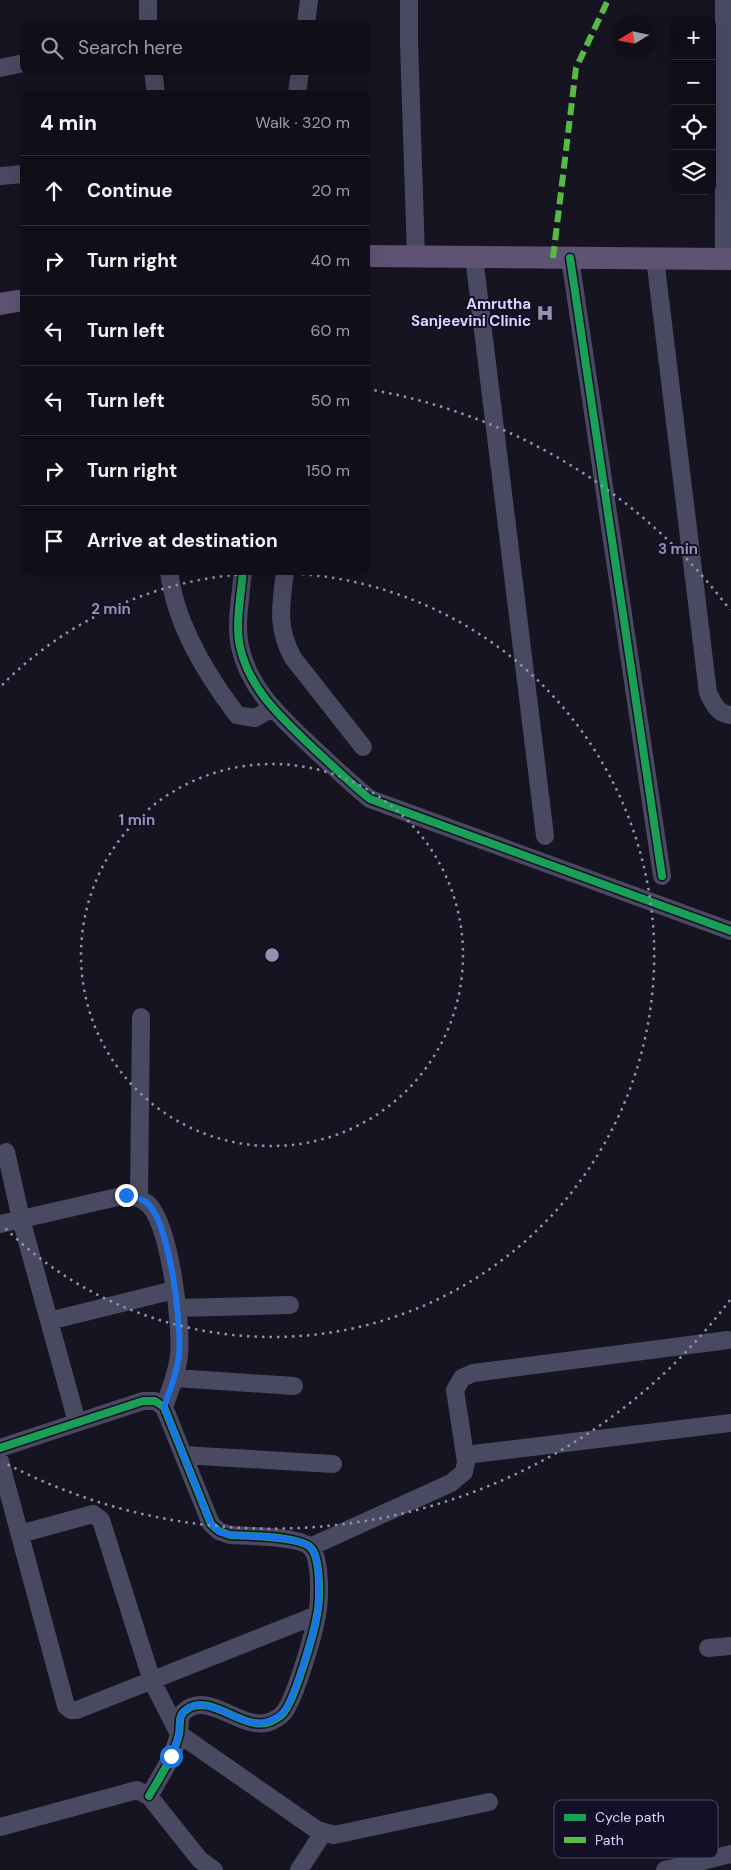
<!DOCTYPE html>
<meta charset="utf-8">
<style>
body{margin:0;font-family:"DM Sans",sans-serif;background:#1e1d26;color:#f1f3f6}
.controls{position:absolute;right:15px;top:15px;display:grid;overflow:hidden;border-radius:10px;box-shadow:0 5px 20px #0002}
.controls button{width:45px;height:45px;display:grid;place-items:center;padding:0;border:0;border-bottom:1px solid #302f38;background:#100f19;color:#f1f3f6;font:25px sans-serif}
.compass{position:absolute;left:611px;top:15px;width:45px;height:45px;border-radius:50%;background:#100f19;box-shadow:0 5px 20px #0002;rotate:260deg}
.stop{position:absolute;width:15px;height:15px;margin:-11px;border:4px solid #1a73e8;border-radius:50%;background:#fff}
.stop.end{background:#1a73e8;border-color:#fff;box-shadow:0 1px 5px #0008}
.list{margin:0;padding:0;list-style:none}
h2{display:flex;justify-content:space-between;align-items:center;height:65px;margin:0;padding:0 20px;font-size:21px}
h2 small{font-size:16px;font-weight:400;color:#9c9ca2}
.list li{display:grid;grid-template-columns:32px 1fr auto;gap:15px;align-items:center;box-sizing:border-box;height:70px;padding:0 20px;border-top:1px solid #302f38}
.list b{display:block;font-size:19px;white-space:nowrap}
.list em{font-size:16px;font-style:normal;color:#9c9ca2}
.icon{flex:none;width:28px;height:28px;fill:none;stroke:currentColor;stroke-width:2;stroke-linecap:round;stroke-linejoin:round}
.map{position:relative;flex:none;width:731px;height:1870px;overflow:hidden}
.search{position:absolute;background:#100f19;box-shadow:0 5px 20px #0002;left:20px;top:20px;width:350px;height:55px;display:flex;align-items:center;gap:12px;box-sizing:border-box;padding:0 18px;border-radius:10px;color:#9c9ca2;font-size:19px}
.panel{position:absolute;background:#100f19;box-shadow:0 5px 20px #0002;left:20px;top:90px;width:350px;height:485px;border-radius:10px}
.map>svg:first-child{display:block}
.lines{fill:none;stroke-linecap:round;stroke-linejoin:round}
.minor{stroke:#4a4962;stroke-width:18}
.major{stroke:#5e5373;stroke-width:22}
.quiet{stroke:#58b947;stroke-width:6;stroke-dasharray:12 6;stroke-linecap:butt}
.cycleway-casing{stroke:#130f26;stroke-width:11}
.cycleway{stroke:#1a9f57;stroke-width:8}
.route{stroke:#1a73e8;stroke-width:6}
.ring{fill:none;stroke:#9591b1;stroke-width:2.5;stroke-dasharray:2.5 5}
.labels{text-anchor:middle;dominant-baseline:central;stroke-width:4;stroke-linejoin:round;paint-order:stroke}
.poi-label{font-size:15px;font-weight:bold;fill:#d9d4ff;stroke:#130f26;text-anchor:end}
.key{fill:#130f26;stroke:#4e4a67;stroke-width:1}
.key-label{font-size:14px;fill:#d9d4ff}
.centre{fill:#9591b1;stroke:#130f26;stroke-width:2.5}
.ring-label{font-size:15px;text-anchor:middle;font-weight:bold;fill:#9591b1;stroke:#130f26;stroke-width:4;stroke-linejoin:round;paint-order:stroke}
</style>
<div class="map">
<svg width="731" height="1870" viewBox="0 0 731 1870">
<rect width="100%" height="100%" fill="#161421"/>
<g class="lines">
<path class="minor" d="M148,0V24
M409,0V43L416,256
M306,24L309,0
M0,68L24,63
M153,71L156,94
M297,94L300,71
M0,176L24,174
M474,257L545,836
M570,258L662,876
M655,258L708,693C714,704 717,714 731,715
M724,259V0
M169,571C175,624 206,674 237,715L255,718L272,708
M243,571C241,595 235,624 240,647C250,691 282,718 313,748C332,765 350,783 370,799L731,931
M285,571C281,605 276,627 293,658L363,747
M6,1152L21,1219L77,1422
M139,1198L141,1017
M0,1224L126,1195C135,1197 144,1199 150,1206C170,1230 182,1324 179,1355C177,1374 170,1390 164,1407
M177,1308L290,1305
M49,1321L174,1290
M175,1378L294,1386
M0,1448L143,1401H155L164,1407L211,1524L219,1531L230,1535C246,1536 301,1536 311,1548C321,1559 320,1600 317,1615C314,1633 295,1699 284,1712C282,1715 276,1719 272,1721C244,1734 211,1691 186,1710C177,1716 181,1725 179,1734C174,1756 160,1777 149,1796
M183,1455L333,1464
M465,1455L731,1423
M0,1461L66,1706L71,1710H77L317,1615
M20,1534L93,1514L101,1520L152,1681L179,1734L317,1830L334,1835L489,1802
M310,1547L451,1483L464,1472L466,1462L455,1390L462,1378L473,1373L728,1340
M708,1648L731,1646
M0,1827L137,1790L149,1796L200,1860L214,1870
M299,1870L323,1833
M665,1870L731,1854"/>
<path class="major" d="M366,256L731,259
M0,304L24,300"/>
<path class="quiet" d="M553,258L576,68L608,0"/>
<g class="cycleway-casing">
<path id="cycleway" d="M570,258L662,876
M243,571C241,595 235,624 240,647C250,691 282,718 313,748C332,765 350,783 370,799L731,931
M0,1448L143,1401H155L164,1407L211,1524L219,1531L230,1535C246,1536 301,1536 311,1548C321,1559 320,1600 317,1615C314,1633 295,1699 284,1712C282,1715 276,1719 272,1721C244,1734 211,1691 186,1710C177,1716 181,1725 179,1734C174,1756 160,1777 149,1796"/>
</g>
<use href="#cycleway" class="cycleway"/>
</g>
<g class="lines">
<path class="route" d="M126,1195C135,1197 144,1199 150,1206C170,1230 182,1324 179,1355C177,1374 170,1390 164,1407L211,1524L219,1532L230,1535C246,1536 301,1536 311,1548C321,1559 320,1600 317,1615C314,1632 293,1706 281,1714C273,1720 264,1725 253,1723C235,1720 194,1689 181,1716C178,1721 180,1729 179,1735C177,1742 173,1749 171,1756"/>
</g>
<g class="ring">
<circle cx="272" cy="955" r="191"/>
<path d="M2 685A382 382 0 1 1 2 1225"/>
<path d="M730 1300A574 574 0 0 1 3 1462M367 389A574 574 0 0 1 730 610"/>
</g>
<defs>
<g id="hospital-bare" transform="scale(1.35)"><path d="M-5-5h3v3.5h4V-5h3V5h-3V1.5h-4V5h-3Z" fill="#9591b1" stroke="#130f26" stroke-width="2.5" paint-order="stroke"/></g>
</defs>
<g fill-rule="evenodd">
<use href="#hospital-bare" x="545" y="313"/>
</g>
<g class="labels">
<g class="poi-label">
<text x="531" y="304">Amrutha<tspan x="531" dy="17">Sanjeevini Clinic</tspan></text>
</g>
</g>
<rect x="554" y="1800" width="164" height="58" rx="8" class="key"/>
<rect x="564" y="1814" width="22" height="7" fill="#1a9f57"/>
<rect x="564" y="1837" width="22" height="6" fill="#58b947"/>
<g class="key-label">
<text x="595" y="1822">Cycle path</text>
<text x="595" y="1845">Path</text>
</g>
<circle cx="272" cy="955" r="8" class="centre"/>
<g class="ring-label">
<text x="678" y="554">3 min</text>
<text x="111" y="614">2 min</text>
<text x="137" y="825">1 min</text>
</g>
</svg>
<div class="controls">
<button>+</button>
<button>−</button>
<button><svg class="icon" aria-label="locate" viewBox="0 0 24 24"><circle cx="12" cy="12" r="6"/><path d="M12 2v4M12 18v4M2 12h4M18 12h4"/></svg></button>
<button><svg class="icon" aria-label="layers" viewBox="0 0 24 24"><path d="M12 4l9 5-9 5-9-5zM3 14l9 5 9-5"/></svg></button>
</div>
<svg class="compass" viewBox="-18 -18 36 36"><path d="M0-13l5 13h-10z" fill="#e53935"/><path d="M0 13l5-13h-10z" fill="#9c9ca2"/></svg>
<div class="stop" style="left:171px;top:1756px"></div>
<div class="stop end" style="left:126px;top:1195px"></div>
<div class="search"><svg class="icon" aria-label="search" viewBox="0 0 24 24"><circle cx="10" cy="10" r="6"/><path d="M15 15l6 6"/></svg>Search here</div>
<section class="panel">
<h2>4 min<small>Walk · 320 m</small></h2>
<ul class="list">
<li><svg class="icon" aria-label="ahead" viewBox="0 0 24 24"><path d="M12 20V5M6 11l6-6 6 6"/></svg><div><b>Continue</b></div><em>20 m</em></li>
<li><svg class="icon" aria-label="right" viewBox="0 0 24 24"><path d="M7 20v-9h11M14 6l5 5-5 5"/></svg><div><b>Turn right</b></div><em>40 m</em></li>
<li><svg class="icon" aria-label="left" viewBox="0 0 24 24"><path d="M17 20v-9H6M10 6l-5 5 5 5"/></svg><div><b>Turn left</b></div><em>60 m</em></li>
<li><svg class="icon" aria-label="left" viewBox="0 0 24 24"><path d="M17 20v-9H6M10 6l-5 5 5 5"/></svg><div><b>Turn left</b></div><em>50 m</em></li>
<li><svg class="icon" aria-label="right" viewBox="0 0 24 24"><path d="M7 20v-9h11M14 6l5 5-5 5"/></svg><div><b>Turn right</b></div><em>150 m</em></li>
<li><svg class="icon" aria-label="arrive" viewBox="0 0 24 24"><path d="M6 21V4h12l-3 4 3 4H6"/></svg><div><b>Arrive at destination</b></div></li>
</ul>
</section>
</div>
